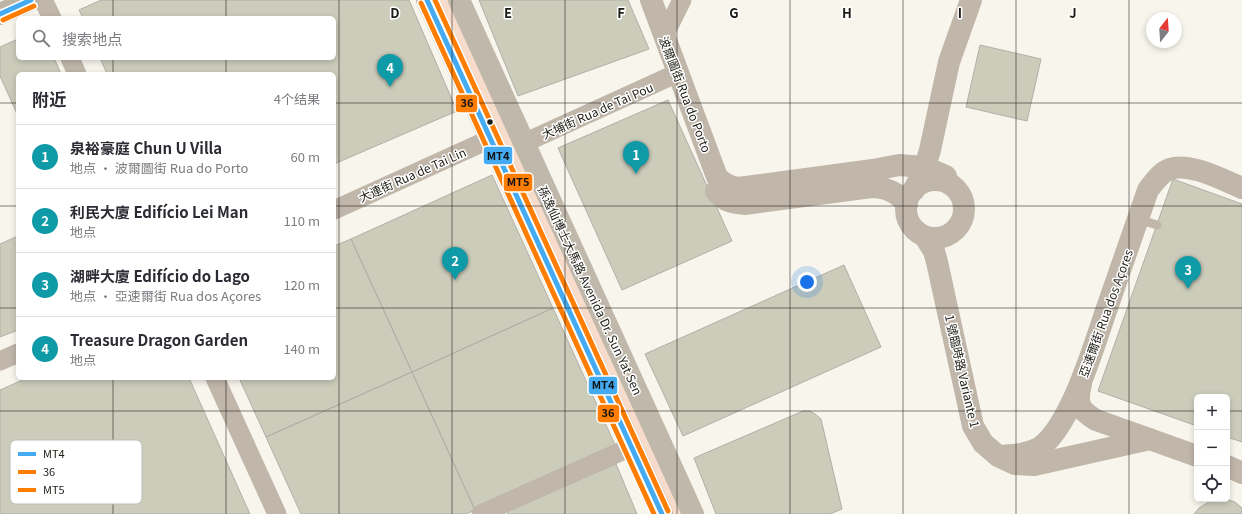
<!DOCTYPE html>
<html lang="zh">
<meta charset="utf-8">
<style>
body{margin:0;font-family:Georgia,"Noto Sans SC",serif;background:#f7f7f7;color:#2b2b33}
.controls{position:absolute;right:12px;bottom:12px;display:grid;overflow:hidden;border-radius:6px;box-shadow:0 2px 6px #0003}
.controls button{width:36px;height:36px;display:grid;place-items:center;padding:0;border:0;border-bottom:1px solid #e1e1e2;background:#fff;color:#2b2b33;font:20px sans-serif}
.compass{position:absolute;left:1146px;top:12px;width:36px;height:36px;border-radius:50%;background:#fff;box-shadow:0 2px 6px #0003;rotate:17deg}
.you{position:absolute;left:807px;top:282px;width:14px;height:14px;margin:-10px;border:3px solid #fff;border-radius:50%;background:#1a73e8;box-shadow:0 0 0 6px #1a73e833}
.badge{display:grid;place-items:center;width:26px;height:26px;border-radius:50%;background:#696861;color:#fff;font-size:13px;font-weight:700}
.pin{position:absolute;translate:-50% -33px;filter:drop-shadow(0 1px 2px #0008)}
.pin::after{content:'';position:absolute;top:21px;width:14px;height:12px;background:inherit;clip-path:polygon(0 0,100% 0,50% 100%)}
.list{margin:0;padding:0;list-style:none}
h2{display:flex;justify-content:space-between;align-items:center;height:52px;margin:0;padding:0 16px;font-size:17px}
h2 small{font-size:13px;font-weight:400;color:#7c7c81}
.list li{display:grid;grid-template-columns:26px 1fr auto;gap:12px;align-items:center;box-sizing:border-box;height:64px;padding:0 16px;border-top:1px solid #e1e1e2}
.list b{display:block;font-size:15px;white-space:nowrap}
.list p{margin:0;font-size:13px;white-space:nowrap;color:#7c7c81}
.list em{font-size:13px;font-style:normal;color:#7c7c81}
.icon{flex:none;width:22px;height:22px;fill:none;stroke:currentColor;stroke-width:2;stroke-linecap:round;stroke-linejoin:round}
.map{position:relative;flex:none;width:1242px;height:514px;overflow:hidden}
.search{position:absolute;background:#fff;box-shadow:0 2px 6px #0003;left:16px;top:16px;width:320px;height:44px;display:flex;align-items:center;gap:10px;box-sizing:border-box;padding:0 14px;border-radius:6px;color:#7c7c81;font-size:15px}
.panel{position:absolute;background:#fff;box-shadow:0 2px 6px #0003;left:16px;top:72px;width:320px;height:308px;border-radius:6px}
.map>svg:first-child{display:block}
.green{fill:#f8dccb}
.building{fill:#cbccba;stroke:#b0afa9}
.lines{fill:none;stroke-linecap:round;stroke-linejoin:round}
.service{stroke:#c0b6aa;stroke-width:9}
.minor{stroke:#c0b6aa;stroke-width:19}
.tertiary{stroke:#c0b6aa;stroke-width:22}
.secondary{stroke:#beb4a6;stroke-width:22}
.primary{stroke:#c0b8aa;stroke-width:22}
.bus-1-casing{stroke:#fff;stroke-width:8}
.bus-2-casing{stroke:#fff;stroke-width:8}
.bus-3-casing{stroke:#fff;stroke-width:8}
.bus-1{stroke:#44abf3;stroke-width:5}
.bus-2{stroke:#ff7d00;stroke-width:5}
.bus-3{stroke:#ff7d00;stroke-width:5}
.grid{fill:none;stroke:#1d1c16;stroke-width:1;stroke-opacity:0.55}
.bus-dot{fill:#1d1c16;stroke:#fff;stroke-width:1.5}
.labels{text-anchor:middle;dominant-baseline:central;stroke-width:3;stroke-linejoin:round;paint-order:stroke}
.street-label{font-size:12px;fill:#1d1c16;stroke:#fff}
.key{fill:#fff;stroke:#bbbbb9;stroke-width:1}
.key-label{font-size:11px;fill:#1d1c16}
.grid-label{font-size:13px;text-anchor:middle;font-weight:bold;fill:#1d1c16;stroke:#fff;stroke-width:3;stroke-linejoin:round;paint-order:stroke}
.line-badge{stroke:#fff;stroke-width:1.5}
.pale-badge-label{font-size:11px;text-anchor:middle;font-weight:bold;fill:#111}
</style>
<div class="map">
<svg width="1242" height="514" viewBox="0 0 1242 514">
<rect width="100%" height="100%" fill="#f7f5ec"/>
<path class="green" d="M437,0H450L684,514H671Z"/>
<path class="building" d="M101,0H409L457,111L334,164V74H107L100,58H334V18H83L79,10Z
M479,0H628L649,49L518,96Z
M18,39V58H54L61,74H18V116L0,76V47Z
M980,45L1041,59L1027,121L966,107Z
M668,100L732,241L622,290L558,148Z
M492,175L553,308L412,372L351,239Z
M1173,179L1242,204V442L1227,437V397H1197V426L1098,391Z
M18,236V330L0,337V244Z
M351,239L412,372L266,437L239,378H334V246Z
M844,265L881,347L683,436L645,354Z
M553,308L616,447L475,510L412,372Z
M412,372L475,510L466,514H301L266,437Z
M27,378H189L250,514H0V390Z
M803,411H810L815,414L821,419L842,509L830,514H716L694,458Z
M616,464L637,514H508L506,511Z
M1226,499L1235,502L1242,508V514H1194L1199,508L1212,500Z"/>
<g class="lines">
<path class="service" d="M1138,219L1157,225"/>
<path class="minor" d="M43,0L52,18
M664,36L682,0
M70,58L77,74
M524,143L671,76
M334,210L490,139
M0,361L18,353
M215,378L277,514
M481,514L631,447"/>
<path class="tertiary" d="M651,0L717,177C724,183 729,187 738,188L873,170L899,165L925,167L946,176
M906 209a29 29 0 1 1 58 0a29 29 0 1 1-58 0Z
M914,190L925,167L930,150L949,62L971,0
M716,191C724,202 733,203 745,204L871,187C886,187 897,192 907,204
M925,237L934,251L937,262L973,426L983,443L998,456L1015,464L1034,465L1150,439
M1081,384C1076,403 1079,410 1096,420L1197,456
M998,456C1011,455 1026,455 1039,448C1071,427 1095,342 1108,305C1121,267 1135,228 1148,190C1154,182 1161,172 1170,169C1190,162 1223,180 1242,188
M1227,466L1242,473"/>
<path class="secondary" d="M0,14L31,0"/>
<path class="primary" d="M427,0L662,514
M459,0L693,514"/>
<g class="bus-1-casing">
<path id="bus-1" d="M427,0L662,514
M0,14L31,0"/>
</g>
<g class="bus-2-casing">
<path id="bus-2" d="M421,3L654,514
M3,20L34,6"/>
</g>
<g class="bus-3-casing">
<path id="bus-3" d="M435,0L668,511"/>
</g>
<use href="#bus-1" class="bus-1"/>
<use href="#bus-2" class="bus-2"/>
<use href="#bus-3" class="bus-3"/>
</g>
<path class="grid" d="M113,0V18M226,0V18M339,0V514M452,0V514M565,0V514M677,0V514M790,0V514M903,0V514M1016,0V514M1129,0V514M113,58V74M226,58V74M0,103H18M334,103H1242M0,206H18M334,206H1242M0,308H18M334,308H1242M113,378V514M226,378V514M0,411H1197M1227,411H1242"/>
<circle class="bus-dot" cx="490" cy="122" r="3.5"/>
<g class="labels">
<g class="street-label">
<text transform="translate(686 94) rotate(69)">波爾圖街 Rua do Porto</text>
<text transform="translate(597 110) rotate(-24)">大埔街 Rua de Tai Pou</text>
<text transform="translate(412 174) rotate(-24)">大連街 Rua de Tai Lin</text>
<text transform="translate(591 290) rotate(65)">孫逸仙博士大馬路 Avenida Dr. Sun Yat Sen</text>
<text transform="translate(1105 313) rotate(-70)">亞速爾街 Rua dos Açores</text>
<text transform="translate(963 371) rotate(77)">1 號臨時路 Variante 1</text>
</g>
</g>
<rect x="10" y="440" width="132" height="64" rx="6" class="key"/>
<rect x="18" y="452" width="18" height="4" fill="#44abf3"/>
<rect x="18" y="470" width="18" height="4" fill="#ff7d00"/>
<rect x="18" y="488" width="18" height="4" fill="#ff7d00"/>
<g class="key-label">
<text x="43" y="458">MT4</text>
<text x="43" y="476">36</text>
<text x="43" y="494">MT5</text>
</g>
<g class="grid-label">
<text x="395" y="18">D</text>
<text x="508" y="18">E</text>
<text x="621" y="18">F</text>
<text x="734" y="18">G</text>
<text x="847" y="18">H</text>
<text x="960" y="18">I</text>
<text x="1073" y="18">J</text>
</g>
<g class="line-badge">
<rect x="455" y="94" width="23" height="19" rx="4" fill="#ff7d00"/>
<rect x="483" y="146" width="30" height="19" rx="4" fill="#44abf3"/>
<rect x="503" y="173" width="30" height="19" rx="4" fill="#ff7d00"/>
<rect x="588" y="376" width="30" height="19" rx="4" fill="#44abf3"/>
<rect x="597" y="404" width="23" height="19" rx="4" fill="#ff7d00"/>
</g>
<g class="pale-badge-label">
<text x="467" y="107">36</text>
<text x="498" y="160">MT4</text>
<text x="518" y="186">MT5</text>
<text x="603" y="389">MT4</text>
<text x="608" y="417">36</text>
</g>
</svg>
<div class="controls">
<button>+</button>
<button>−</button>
<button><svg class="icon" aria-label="locate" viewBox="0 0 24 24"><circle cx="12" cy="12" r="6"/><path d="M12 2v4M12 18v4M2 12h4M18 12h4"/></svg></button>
</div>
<svg class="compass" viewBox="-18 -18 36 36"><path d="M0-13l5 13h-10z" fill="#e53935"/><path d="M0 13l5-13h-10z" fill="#7c7c81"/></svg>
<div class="you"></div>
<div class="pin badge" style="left:636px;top:174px;background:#0f9aa8">1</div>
<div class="pin badge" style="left:455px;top:280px;background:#0f9aa8">2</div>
<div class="pin badge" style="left:1188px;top:289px;background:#0f9aa8">3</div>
<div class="pin badge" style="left:390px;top:87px;background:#0f9aa8">4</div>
<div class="search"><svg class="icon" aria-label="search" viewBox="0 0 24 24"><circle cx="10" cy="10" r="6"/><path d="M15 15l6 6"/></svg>搜索地点</div>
<section class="panel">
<h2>附近<small>4个结果</small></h2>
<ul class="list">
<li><span class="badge" style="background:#0f9aa8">1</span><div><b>泉裕豪庭 Chun U Villa</b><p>地点 · 波爾圖街 Rua do Porto</p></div><em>60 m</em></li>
<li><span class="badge" style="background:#0f9aa8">2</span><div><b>利民大廈 Edifício Lei Man</b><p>地点</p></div><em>110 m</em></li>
<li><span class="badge" style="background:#0f9aa8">3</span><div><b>湖畔大廈 Edifício do Lago</b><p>地点 · 亞速爾街 Rua dos Açores</p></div><em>120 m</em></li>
<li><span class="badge" style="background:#0f9aa8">4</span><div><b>Treasure Dragon Garden</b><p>地点</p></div><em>140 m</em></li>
</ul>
</section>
</div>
